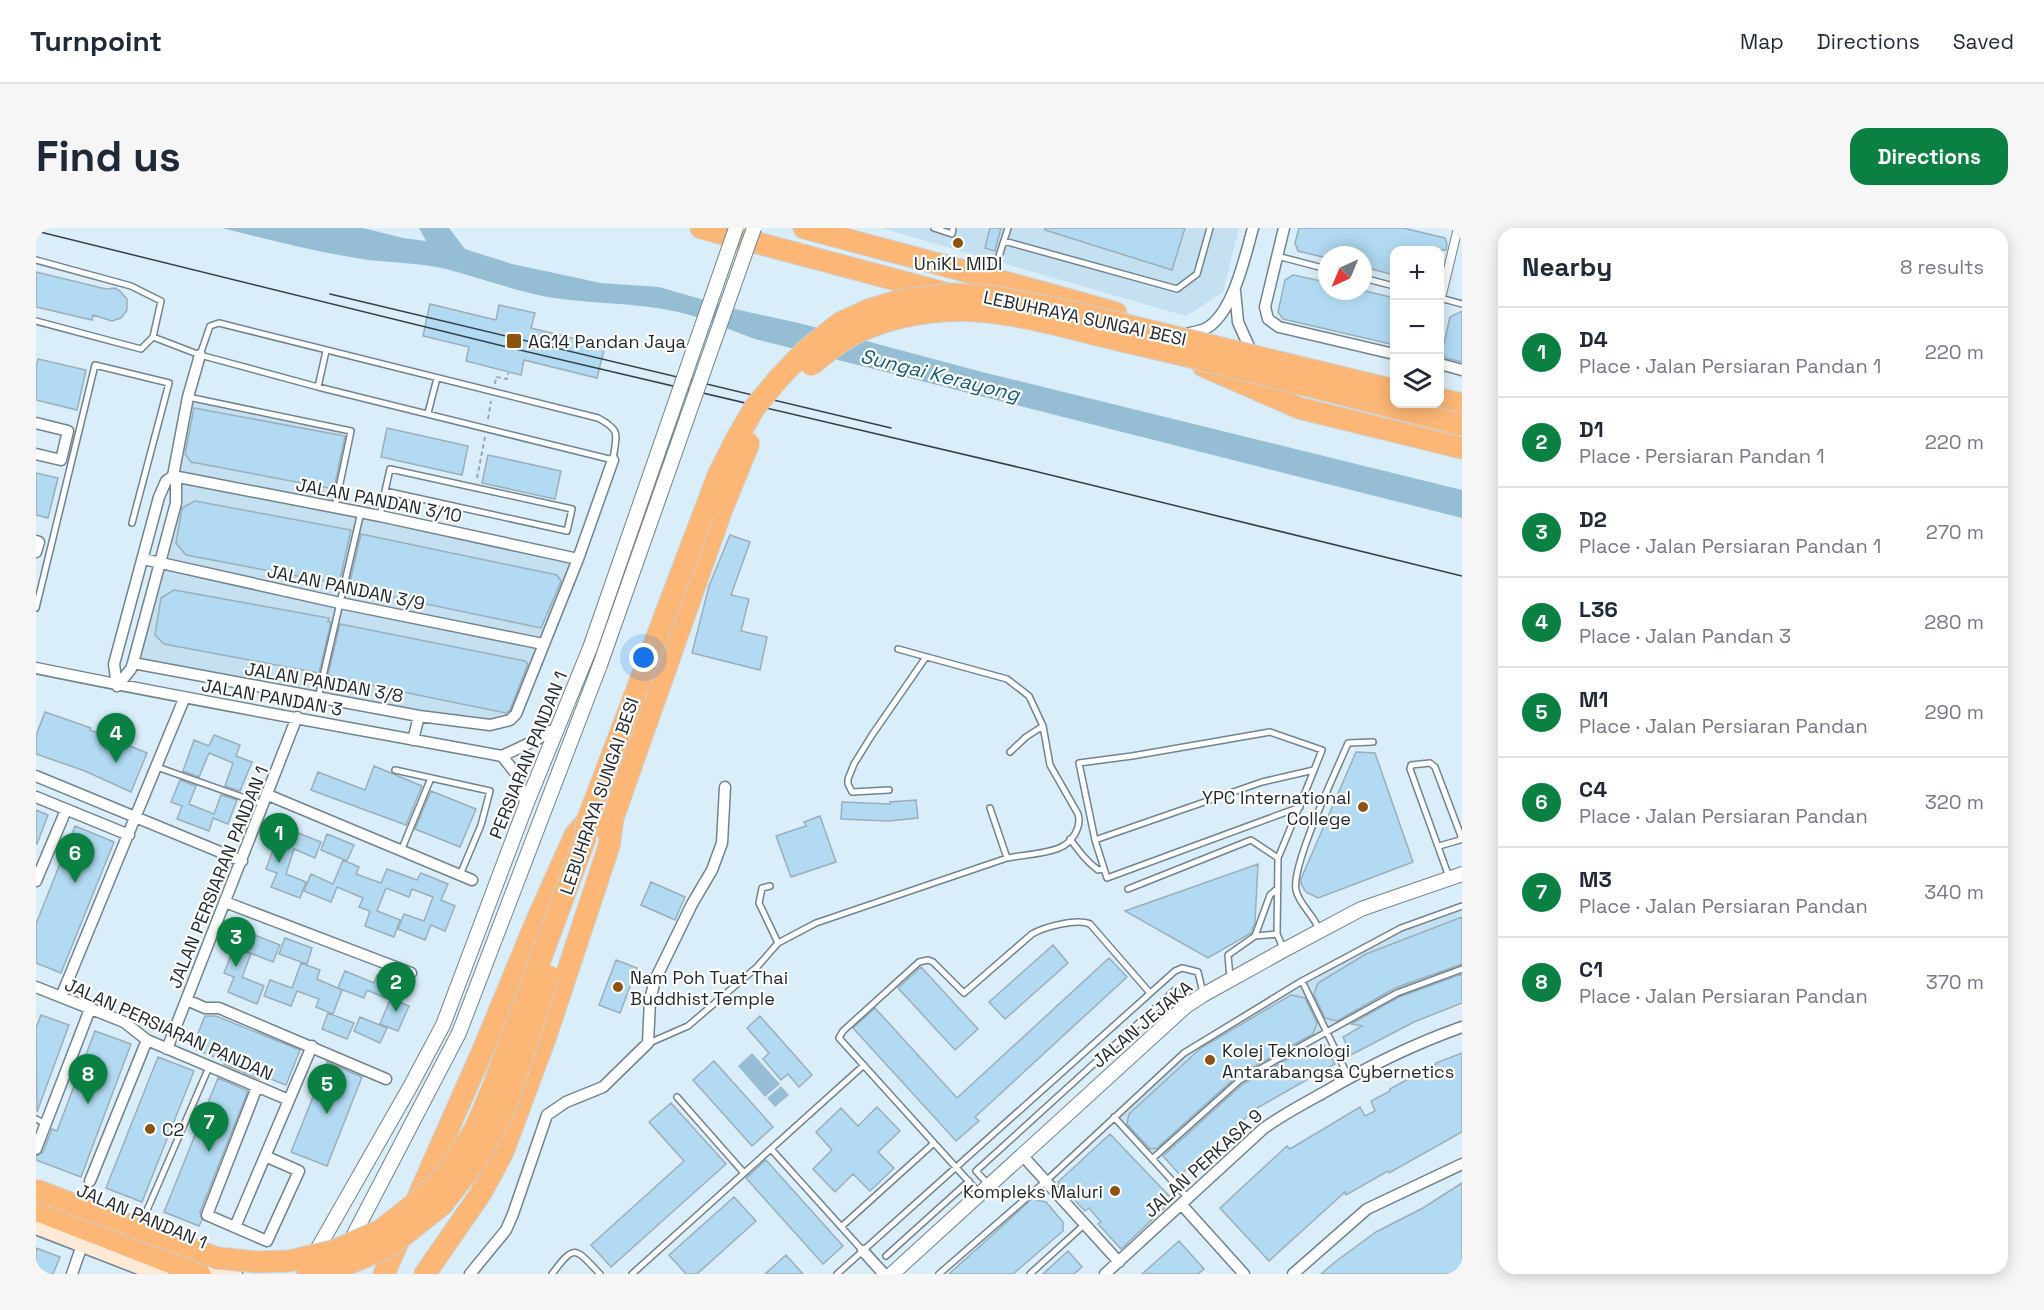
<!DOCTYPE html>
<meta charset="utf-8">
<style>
body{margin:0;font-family:"Space Grotesk",sans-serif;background:#f6f6f7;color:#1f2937}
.controls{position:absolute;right:18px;top:18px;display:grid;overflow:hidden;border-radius:12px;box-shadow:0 3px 15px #0003}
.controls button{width:54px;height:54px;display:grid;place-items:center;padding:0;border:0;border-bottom:2px solid #e0e1e3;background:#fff;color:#1f2937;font:30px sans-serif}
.compass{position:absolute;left:1282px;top:18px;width:54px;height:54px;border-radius:50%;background:#fff;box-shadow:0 3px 15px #0003;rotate:224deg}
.you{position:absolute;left:608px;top:430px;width:21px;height:21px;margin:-15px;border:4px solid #fff;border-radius:50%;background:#1a73e8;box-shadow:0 0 0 9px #1a73e833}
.badge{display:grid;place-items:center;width:39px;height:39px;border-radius:50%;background:#0b8043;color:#fff;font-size:20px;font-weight:700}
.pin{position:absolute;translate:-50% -50px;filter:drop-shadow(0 2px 3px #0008)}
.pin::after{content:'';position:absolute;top:32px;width:21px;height:18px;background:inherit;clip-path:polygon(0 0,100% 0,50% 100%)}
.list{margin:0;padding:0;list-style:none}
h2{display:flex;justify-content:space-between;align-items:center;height:78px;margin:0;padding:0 24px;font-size:26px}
h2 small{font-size:20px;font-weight:400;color:#747a83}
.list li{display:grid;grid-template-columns:39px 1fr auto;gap:18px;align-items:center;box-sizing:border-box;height:90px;padding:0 24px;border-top:2px solid #e0e1e3}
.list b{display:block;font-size:22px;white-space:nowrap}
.list p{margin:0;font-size:20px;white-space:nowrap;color:#747a83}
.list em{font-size:20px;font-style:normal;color:#747a83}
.icon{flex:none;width:33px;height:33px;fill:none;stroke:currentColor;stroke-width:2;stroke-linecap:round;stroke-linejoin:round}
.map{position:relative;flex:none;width:1426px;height:1046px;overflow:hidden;border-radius:18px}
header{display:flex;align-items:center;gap:36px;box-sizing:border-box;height:84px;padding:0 30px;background:#fff;border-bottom:2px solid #e0e1e3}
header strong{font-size:28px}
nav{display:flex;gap:33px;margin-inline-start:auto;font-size:21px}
.intro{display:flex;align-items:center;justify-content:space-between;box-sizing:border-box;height:144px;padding:0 36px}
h1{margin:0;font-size:42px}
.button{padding:15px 27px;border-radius:18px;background:#0b8043;color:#fff;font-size:21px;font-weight:700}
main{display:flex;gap:36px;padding:0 36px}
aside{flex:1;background:#fff;border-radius:18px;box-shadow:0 3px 15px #0003}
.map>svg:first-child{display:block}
.built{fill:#c5e0f0}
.water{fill:#95bdd4}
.building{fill:#b2dbf3;stroke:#9baeb9;stroke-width:1.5}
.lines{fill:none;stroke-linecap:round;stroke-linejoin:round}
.service-casing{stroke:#71838e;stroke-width:8}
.pedestrian-casing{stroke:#71838e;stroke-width:10}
.minor-casing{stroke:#71838e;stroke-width:13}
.tertiary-casing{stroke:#71838e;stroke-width:16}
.secondary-casing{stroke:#71838e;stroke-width:19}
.motorway-casing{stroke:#cecfd0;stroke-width:23}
.path{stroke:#99a9b2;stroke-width:2;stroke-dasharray:4.5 3;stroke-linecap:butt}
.service{stroke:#fff;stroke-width:5}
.pedestrian{stroke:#fff;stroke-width:8}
.minor{stroke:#fff;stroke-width:10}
.tertiary{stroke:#fff;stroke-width:14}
.secondary{stroke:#fee9d6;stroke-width:16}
.motorway{stroke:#fcb675;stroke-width:21}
.tram{stroke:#363f45;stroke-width:1.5}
.tertiary-bridge-casing{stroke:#71838e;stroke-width:16;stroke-linecap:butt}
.motorway-bridge-casing{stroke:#cecfd0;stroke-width:23;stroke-linecap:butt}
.tertiary-bridge{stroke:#fff;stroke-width:14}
.motorway-bridge{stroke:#fcb675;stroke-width:21}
.poi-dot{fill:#8d530e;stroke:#fff;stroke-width:2}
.labels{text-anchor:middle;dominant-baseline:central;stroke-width:4.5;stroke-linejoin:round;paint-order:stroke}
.poi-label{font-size:18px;fill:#1f262b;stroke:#fff;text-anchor:start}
.street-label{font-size:18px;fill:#1f262b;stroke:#fff}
.water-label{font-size:20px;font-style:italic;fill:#125979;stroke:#fff}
</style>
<header>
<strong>Turnpoint</strong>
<nav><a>Map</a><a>Directions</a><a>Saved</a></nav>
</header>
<div class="intro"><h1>Find us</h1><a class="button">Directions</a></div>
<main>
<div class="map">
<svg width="1426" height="1046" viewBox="0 0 1426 1046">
<rect width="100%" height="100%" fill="#daeefa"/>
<path class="built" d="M845,0H1203L1187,64L1150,88Z
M156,173L312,205L296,283L535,335L476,484L471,488L453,492L381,484L103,432L146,271L142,243Z
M1426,682V738L1357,764L1200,851L1116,927L1082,890L1150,828L1272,755L1366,703Z"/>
<path class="water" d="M186,0H327L367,10L390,13L383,0H413L429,21L476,36L565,55L623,59L703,82L763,95L950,145L1426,262V290L719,111C693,102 669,90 642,84C599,74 554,76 511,69C476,62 444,50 410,41C385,35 358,35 333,32C284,25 234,12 186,0Z
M716,825L744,856L729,869L702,838Z
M745,858L753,867L739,879L731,870Z"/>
<path class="building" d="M954,0H965L959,23L949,20Z
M1009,0H1149L1136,42L1009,2Z
M1263,0H1367L1409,10L1411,16L1410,22H1359V47L1327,39V27H1291V30L1262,23L1259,15Z
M0,44L70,61L79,60L84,63L91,71V82L85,90L76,93L57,87L56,92L0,79Z
M1257,47L1291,54V63H1329L1359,70V117L1247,91L1242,84L1249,52Z
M394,76L460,92L463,77L499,85L495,100L569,118L561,150L488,132L485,147L430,133L433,119L387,108Z
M1426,83V134L1410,130L1406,124L1414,89Z
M2,131L50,142L41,182L0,172V139Z
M158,180L309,208L298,261L155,234L149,226Z
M351,200L432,218L426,247L345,229Z
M452,227L525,243L519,271L446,255Z
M0,245L22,250L12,290L0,287Z
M159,273L315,302L303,356L150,327L140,315L146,280Z
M325,306L521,347L525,353L505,400L323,362V360L313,358Z
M694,307L714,314L695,367L713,371L705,403L731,409L724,442L656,425L673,358Z
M138,362L293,390L292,394H295L283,445L128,416L119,407L125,370Z
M304,396L489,433L492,436L474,482L470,485L298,450V448L292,447Z
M9,484L55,500L54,502L111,525L95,564L49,543L0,526V508Z
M178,507L204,517L200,528L216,534L204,563L189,558L197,535L173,525L163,549L147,543L158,512L173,518Z
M1320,524L1339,525L1377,634L1282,670L1270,664L1265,656V651Z
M338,538L386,558L370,597L275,562L282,544L329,562Z
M144,552L160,558L153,576L178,586L185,567L201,572L192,596L177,590L173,603L141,591L146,578L135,574Z
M395,563L440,581L424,619L379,601Z
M880,572L882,590L852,593L805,591L806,574L854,576V574Z
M0,582L12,587L1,616H0Z
M784,588L800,634L755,649L740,608L770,598L768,594Z
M39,598L78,614L25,745L0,735V696Z
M257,603L285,614L279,630L258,621L250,646L270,654L264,670L235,659L241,645L230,641L240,614L251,619Z
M291,606L318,617L311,633L285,622Z
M307,632L323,639L320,646L345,655L351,641L381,652L385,645L412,656L405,672L419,678L409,703L395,697L389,712L362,701L368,686L388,693L397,669L376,661L373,669L350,660L341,683L364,692L358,709L329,698L334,683L323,679L327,670L301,659L295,674L268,663L275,646L297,656Z
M1222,636L1219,694L1215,705L1172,730L1089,683Z
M615,654L649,669L639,692L605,677Z
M1426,689V736L1359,760L1301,793L1289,790L1278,766L1282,755L1330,726Z
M216,706L244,717L237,734L209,723Z
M249,710L276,720L271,736L243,726Z
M1017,717L1032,735L969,791L953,774Z
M198,719L215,726L206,749L228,758L221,776L192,764L198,749L188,745Z
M1073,730L1091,749L939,889L943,893L920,913L817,800L839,780L921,870Z
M580,732L601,740L584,785L563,777Z
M265,735L284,742L281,751L306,762L297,786L280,779L283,771L261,763L255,778L228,768L234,752L256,760Z
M885,739L942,801L919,822L862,760Z
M309,743L338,755L341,747L368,759L362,774L373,778L362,803L344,796L354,772L331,762L328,770L302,760Z
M1426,746V775L1378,794L1315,827L1307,809L1326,798L1315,796L1363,769Z
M1255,767L1269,770L1281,795L1277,806L1201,848L1121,920L1114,921L1091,896L1093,886L1165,820Z
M292,785L318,795L311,811L286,801Z
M5,787L33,797L1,884L0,800Z
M169,788H180L264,822L250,857L224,847L223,851L188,836L189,833L156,820Z
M724,788L776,847L763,859L752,846L745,852L727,831L733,825L711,800Z
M324,789L351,800L344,815L318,803Z
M59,803L95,816L45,949L0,932V928L7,924L16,901L21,903Z
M1288,817L1299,836L1221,880L1144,947L1127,928L1207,856L1272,820L1269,827Z
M1426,825V904L1353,945L1352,943L1310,967L1309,964L1233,1033L1184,980L1251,918L1254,921L1324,879L1329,888L1339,883L1335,873L1354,863V861L1400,836V835Z
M122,829L158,843L106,974L70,960Z
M678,833L737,899L716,918L657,852Z
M291,834L326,849L291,938L255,924Z
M182,850L212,863L164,984L166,992L163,998L128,984Z
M635,875L690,936L575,1039L555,1017L648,933L613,894Z
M841,879L864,903L842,924L858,940L834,963L817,946L799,964L777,941L796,922L780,904L805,880L822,898Z
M1074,906L1137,972L1085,1021L1062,996L1065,994L1053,980L1049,983L1022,954Z
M730,932L807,1018L787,1036L710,950Z
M1426,955V1042L1419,1046H1285L1299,1034L1340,1004L1387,980Z
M698,969L720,993L661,1046H650L633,1027Z
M996,971L1010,974L1027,994V1003L977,1046H913Z
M1143,1013L1168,1041L1162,1046H1106Z
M0,1020L24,1029L17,1046H0Z
M1032,1023L1046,1039L1038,1046H1007Z
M750,1027L767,1046H729Z"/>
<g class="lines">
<g class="service-casing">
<path id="service" d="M898,0L916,6L917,0
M968,13L1141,61L1161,46L1174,0
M1241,28L1291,41
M0,32L95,58L125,73L117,109L105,121L0,93
M957,47L972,0
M1327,50L1358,58
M1404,70L1426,76
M117,109L164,127L282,159L577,232C580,206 586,203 562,190L183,95L174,98L164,127
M282,159L290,123
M152,169L315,203L299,279
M392,185L401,150
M344,288L349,263L531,303L536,281L354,241L349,263
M0,380L59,137L133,155L96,295
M862,421L971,451L993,468L1007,498L1014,537L1042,586C1046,599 1036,615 1023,620C1009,626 986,627 971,630
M282,470L325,284
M974,524L990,509L1007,498
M121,539L226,576
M359,542L454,563L445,597L424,647
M853,562L816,564L812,556V551L818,536L836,507L890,429
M1034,611C1043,623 1050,633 1062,642L1068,640
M1059,612L1226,554L1278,542
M1403,618L1424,612L1425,608L1399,539L1394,535L1375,537L1374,541L1413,649
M365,623L395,550
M1242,630L1241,706L1247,720
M734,658L726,660L723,675L742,715
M1092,661L1215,612L1242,630C1257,594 1272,558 1286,522L1234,504L1096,528L1043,535L1059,612L1071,650L1264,579
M1283,702C1279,688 1263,677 1260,662C1255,637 1300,544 1312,515L1337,514
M1219,708L1241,706
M1194,750L1192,727L1219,708L1234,667L1242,660
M1266,753L1313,850
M613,815L652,798L721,739L742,715L780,695L971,630L954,580
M641,869L708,945
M1078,889L1152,970
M0,891L10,896
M735,921L827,1023
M1116,931L1204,852L1361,765L1426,741
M952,956L940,943L1139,762L1149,776
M944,966L803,810L807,803L883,734L892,732L897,734L928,765L996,706C1008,699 1041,690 1054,696L1114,765
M105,996L173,839
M805,999L898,915
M850,1028L933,953
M516,1046C539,1015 539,1020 564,1046
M596,1046L828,837
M801,1046L1139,743L1146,740L1162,744L1167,765
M903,1046L1010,953L1148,825L1266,753L1365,700L1426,678
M994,1046L1049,996"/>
</g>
<g class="pedestrian-casing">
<path id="pedestrian" d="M1405,70L1422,0"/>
</g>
<g class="minor-casing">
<path id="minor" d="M1248,0L1229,79L1232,91L1243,99L1358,126
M1199,63L1202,94L1215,123
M1151,106C1157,104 1164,103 1169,101C1197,87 1209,28 1217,0
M1404,136L1426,142
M0,195L32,203L25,232L0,226
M137,248L344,288L542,331
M0,313L3,314L0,324
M107,331L304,375L507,416
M97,435L383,488L454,497L474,492L480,486L542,331L577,232
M0,440C155,472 310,499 466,528L481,547L490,577
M81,458L95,441L97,435L140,275V256L137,248L152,169L164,127
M81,458L78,436L123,269L130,253L137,248
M377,512L383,488
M466,528L500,512L522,499
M0,548L206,633
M232,567L436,652
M0,569L93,607
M0,653L30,582
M189,674L375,745
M0,759L88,794L111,812L253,872
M25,769L148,471
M151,772L169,780H183L350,851
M131,821L261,489
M221,859L171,987L231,1013L263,943L229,928
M0,921L54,781
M986,927L1083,1034
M54,953L111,812
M1145,976L1208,1046
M199,999L276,818
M827,1023L848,1046
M36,1046L46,1017
M434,1046L470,1002L477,986L511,887L530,874L567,859L612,815L614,772L619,752L656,676L676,642L686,615L689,559
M1069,1046L1227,901C1246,887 1267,876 1287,865C1331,839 1378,816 1426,799
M1257,1046L1331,981L1426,936"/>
</g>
<g class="tertiary-casing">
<path id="tertiary" d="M312,1018L423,805L564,437
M277,1029L374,859L407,797L490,577L554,420
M856,1046L1150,778L1167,767L1248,722L1325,681L1426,646"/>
</g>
<g class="secondary-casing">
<path id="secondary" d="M0,998L124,1046
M162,1032L198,1046"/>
</g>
<g class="motorway-casing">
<path id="motorway" d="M665,0L913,66
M768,0C872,28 976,55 1080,85
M1167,138L1263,180L1426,220
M1404,171L1426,176
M570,602L577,590L686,281
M0,982L164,1046
M348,1046L447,822L503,687L539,607L551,593
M389,1046L445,965L467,924L510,808L573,618L577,590"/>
</g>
<path class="path" d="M459,156L460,149L471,151L472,145
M452,191L455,173
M441,250L449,209"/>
<use href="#service" class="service"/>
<use href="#pedestrian" class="pedestrian"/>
<use href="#minor" class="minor"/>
<use href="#tertiary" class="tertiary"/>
<use href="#secondary" class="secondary"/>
<use href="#motorway" class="motorway"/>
<path class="tram" d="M0,3L467,118L990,241L1426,348
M294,66L855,200"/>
<g class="tertiary-bridge-casing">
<path id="tertiary-bridge" d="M554,420L700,0
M564,437L718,0"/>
</g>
<g class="motorway-bridge-casing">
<path id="motorway-bridge" d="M775,137C789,126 804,113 820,105C846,93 878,85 907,83C965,79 1026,99 1082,112C1197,138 1311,168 1426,197
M686,281L713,215
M0,962L181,1030L221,1034L253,1033L297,1023L345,1002L378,976L408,949L439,901L457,859L549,611L551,593L683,245L702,208L719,179L743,150L769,123L804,95L832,82L865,72L916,66L955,68L1033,83L1358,162
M271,1046L314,1035L353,1019L406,977L437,937L455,908L471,876L513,748"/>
</g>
<use href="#tertiary-bridge" class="tertiary-bridge"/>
<use href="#motorway-bridge" class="motorway-bridge"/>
</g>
<g class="poi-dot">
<circle cx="922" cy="15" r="6"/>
<rect x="470" y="105" width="16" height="16" rx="3"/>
<circle cx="1327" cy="579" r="6"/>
<circle cx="582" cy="759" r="6"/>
<circle cx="1174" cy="832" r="6"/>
<circle cx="114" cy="901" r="6"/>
<circle cx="1079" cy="963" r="6"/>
</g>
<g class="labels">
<g class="poi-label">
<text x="922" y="35" text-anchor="middle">UniKL MIDI</text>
<text x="492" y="113">AG14 Pandan Jaya</text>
<text x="1315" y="569" text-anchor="end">YPC International<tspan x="1315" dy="21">College</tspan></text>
<text x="594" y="749">Nam Poh Tuat Thai<tspan x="594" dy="21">Buddhist Temple</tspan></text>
<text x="1186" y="822">Kolej Teknologi<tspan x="1186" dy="21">Antarabangsa Cybernetics</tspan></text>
<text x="126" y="901">C2</text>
<text x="1067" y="963" text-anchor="end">Kompleks Maluri</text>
</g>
<g class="street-label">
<text transform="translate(1049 90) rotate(12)">LEBUHRAYA SUNGAI BESI</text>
<text transform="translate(343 272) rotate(11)">JALAN PANDAN 3/10</text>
<text transform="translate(310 359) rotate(12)">JALAN PANDAN 3/9</text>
<text transform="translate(288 454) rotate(10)">JALAN PANDAN 3/8</text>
<text transform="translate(236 469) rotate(10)">JALAN PANDAN 3</text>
<text transform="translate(492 527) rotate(-68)">PERSIARAN PANDAN 1</text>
<text transform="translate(563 568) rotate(-71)">LEBUHRAYA SUNGAI BESI</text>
<text transform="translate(182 649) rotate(-68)">JALAN PERSIARAN PANDAN 1</text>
<text transform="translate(1106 796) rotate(-40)">JALAN JEJAKA</text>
<text transform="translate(133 801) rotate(24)">JALAN PERSIARAN PANDAN</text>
<text transform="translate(1167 935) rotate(-42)">JALAN PERKASA 9</text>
<text transform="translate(106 988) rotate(23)">JALAN PANDAN 1</text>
</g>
<g class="water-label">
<text transform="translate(904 147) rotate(14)">Sungai Kerayong</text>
</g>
</g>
</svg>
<div class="controls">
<button>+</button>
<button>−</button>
<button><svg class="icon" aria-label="layers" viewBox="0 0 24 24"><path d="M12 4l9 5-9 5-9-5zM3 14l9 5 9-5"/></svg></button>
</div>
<svg class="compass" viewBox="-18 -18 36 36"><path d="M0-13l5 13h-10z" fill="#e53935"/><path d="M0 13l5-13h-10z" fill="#747a83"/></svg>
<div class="you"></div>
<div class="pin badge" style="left:243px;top:635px">1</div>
<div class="pin badge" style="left:360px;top:784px">2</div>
<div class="pin badge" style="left:200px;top:739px">3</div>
<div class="pin badge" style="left:80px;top:535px">4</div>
<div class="pin badge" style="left:291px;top:886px">5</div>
<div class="pin badge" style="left:39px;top:655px">6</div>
<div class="pin badge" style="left:173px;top:924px">7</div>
<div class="pin badge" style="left:52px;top:876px">8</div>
</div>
<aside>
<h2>Nearby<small>8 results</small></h2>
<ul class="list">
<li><span class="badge">1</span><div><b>D4</b><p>Place · Jalan Persiaran Pandan 1</p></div><em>220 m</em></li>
<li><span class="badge">2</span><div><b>D1</b><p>Place · Persiaran Pandan 1</p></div><em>220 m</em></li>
<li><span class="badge">3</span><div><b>D2</b><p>Place · Jalan Persiaran Pandan 1</p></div><em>270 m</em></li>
<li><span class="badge">4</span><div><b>L36</b><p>Place · Jalan Pandan 3</p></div><em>280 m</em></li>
<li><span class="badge">5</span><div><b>M1</b><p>Place · Jalan Persiaran Pandan</p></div><em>290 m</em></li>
<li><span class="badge">6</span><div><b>C4</b><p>Place · Jalan Persiaran Pandan</p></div><em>320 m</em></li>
<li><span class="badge">7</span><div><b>M3</b><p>Place · Jalan Persiaran Pandan</p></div><em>340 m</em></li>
<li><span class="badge">8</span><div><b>C1</b><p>Place · Jalan Persiaran Pandan</p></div><em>370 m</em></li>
</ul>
</aside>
</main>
